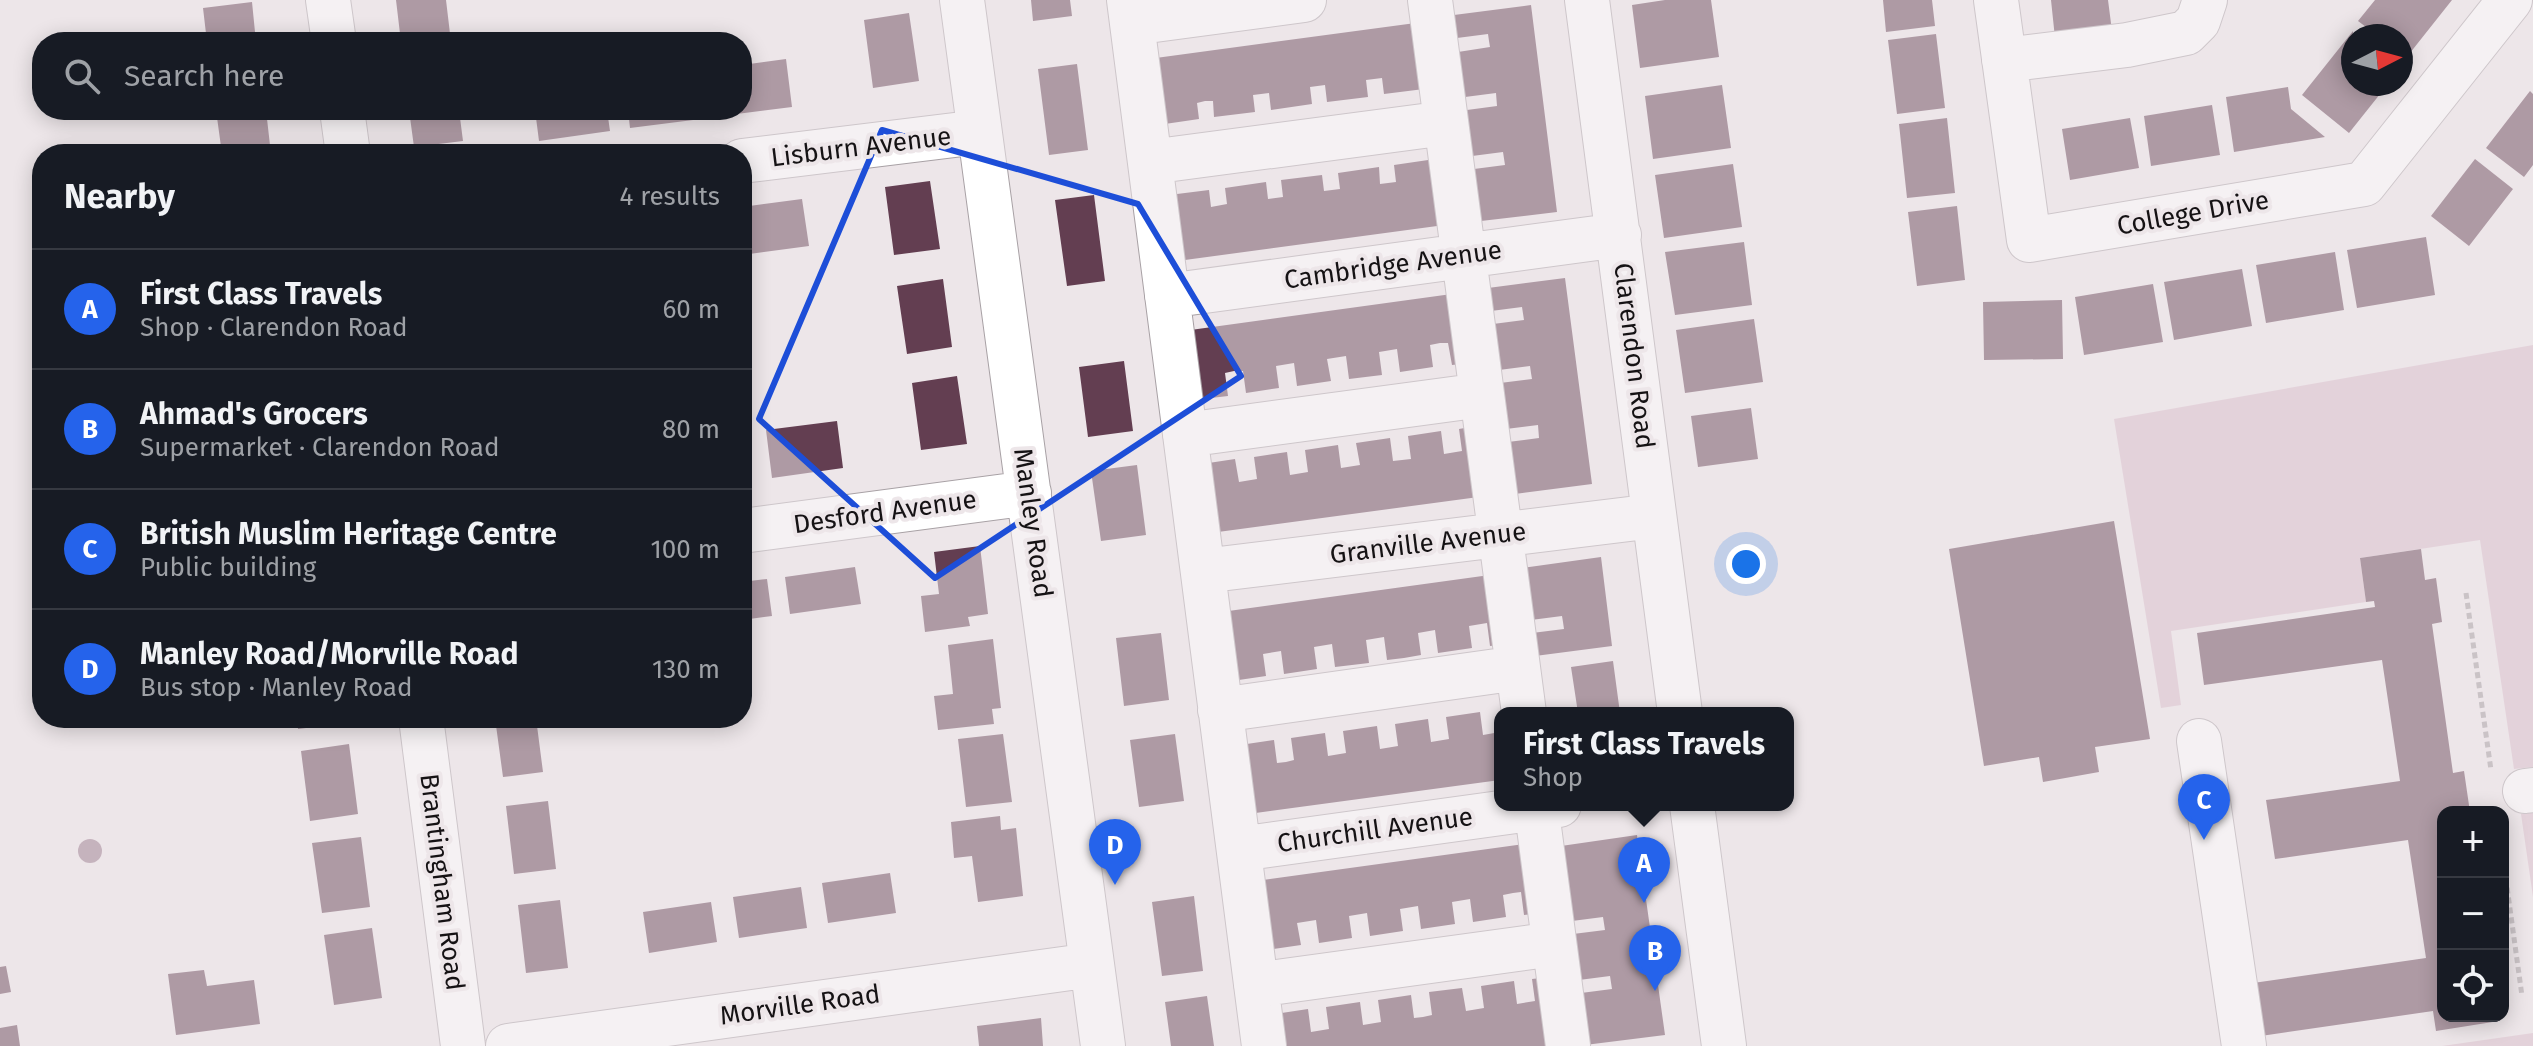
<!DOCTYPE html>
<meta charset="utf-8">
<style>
body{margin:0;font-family:"Fira Sans",sans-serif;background:#20242c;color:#f1f3f6}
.controls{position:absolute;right:24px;bottom:24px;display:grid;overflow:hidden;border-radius:16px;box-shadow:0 4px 20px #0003}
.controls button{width:72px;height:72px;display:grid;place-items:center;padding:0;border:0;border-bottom:2px solid #363941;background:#171b24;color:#f1f3f6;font:40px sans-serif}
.compass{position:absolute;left:2341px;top:24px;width:72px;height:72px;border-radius:50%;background:#171b24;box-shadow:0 4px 20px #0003;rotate:84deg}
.you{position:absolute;left:1746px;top:564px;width:28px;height:28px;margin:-20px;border:6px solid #fff;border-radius:50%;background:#1a73e8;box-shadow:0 0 0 12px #1a73e833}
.badge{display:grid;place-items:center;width:52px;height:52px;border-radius:50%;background:#2563eb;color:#fff;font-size:26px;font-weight:700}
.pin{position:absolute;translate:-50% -66px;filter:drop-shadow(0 2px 4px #0008)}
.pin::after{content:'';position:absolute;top:42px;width:28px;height:24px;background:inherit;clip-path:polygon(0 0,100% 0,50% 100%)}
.popup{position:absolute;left:1494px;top:707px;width:300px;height:104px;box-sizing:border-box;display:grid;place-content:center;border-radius:16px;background:#171b24;filter:drop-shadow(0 2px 6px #0005);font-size:26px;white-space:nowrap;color:#9ea1a6}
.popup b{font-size:30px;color:#f1f3f6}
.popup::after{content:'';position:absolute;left:50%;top:100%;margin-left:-16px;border:16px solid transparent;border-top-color:#171b24}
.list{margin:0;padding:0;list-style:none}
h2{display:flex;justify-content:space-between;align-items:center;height:104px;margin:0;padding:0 32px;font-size:34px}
h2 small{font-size:26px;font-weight:400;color:#9ea1a6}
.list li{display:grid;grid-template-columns:52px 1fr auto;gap:24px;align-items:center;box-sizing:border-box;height:120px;padding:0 32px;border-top:2px solid #363941}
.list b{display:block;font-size:30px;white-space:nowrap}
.list p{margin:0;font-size:26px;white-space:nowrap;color:#9ea1a6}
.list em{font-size:26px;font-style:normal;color:#9ea1a6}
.icon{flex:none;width:44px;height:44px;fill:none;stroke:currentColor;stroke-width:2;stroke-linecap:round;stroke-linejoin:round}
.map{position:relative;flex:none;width:2533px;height:1046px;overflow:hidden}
.search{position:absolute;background:#171b24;box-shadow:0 4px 20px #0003;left:32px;top:32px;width:720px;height:88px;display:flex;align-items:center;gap:20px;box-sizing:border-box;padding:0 28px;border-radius:32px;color:#9ea1a6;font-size:30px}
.panel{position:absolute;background:#171b24;box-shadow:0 4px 20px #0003;left:32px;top:144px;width:720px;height:584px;border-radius:32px}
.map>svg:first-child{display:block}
.green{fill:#d8bbc8}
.building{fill:#633e51}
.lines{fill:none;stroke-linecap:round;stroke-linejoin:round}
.minor-casing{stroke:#a8a1a5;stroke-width:46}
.path{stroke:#9f999c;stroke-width:5;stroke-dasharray:6 4;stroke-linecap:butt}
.minor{stroke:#fff;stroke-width:44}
.tree{fill:#967588}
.marked{fill:none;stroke:#1d4ed8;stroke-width:6;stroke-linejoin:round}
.labels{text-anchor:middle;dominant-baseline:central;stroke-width:8;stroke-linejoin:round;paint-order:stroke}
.street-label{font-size:26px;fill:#151214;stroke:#ede6e9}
</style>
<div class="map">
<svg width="2533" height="1046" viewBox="0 0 2533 1046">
<rect width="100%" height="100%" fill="#ede6e9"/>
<path class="green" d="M2533,345V767L2514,769L2480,540L2360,558L2366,602L2171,631L2181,705L2161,708L2114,419Z
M2533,812V897L2521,814Z
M2533,1033V1046H2442Z"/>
<path class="building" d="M396,0H446L451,42H401Z
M1031,0H1070L1072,16L1033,21Z
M1665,0H1711L1719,57L1640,68L1632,5Z
M1883,0H1932L1935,26L1886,32Z
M2051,0H2108L2112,31L2055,38Z
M2375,0H2452L2406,58L2401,54V36H2378L2358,21Z
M252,2L256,42H207L203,8Z
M1531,5L1557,212L1481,221L1474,169L1505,165L1503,152L1472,156L1467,110L1497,106L1496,93L1465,97L1458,52L1490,47L1489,41L1488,34L1457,38L1454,15Z
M909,13L919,81L873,88L864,20Z
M1423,22L1424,89L1384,94L1382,78L1366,80L1368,97L1327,102L1325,85L1310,87L1312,104L1271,110L1269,93L1253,95L1255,112L1214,117L1213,101H1205L1197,103L1199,119L1158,125L1141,60Z
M2353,31V84H2388L2349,133L2302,95Z
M1936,34L1945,108L1897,114L1888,40Z
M786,59L792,107L721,116L720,110H742V65Z
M1077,64L1088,150L1049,155L1038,69Z
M1722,85L1731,148L1653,159L1645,96Z
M2288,87L2291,109L2325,137L2234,152L2226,97Z
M2530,91L2533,94V165L2524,177L2486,148Z
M2212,105L2220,155L2151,166L2144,116Z
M216,110H266L271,154H222Z
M409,110H459L463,141L414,147Z
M535,110H607L610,131L539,141Z
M628,110H700L701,119L630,128Z
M1947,118L1955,193L1907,198L1899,124Z
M2130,118L2139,168L2070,180L2062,129Z
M1435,159L1452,224L1170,262L1169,195L1209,190L1211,207L1227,204L1225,188L1266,182L1268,199L1283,197L1281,180L1322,175L1324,191L1340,189L1338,173L1379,167L1380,184L1396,182L1394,165Z
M2475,159L2513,189L2469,246L2431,216Z
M1733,164L1742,227L1664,238L1655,175Z
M930,181L940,249L894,255L885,187Z
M1094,195L1105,281L1067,286L1055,200Z
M802,199L809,246L742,255V207Z
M1957,206L1965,280L1917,286L1908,212Z
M2426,237L2435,295L2357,308L2347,250Z
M1744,242L1752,305L1675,315L1665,252Z
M2335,252L2344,310L2266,323L2256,265Z
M2242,269L2252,326L2174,340L2164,282Z
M1565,278L1592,484L1515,494L1508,442L1539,438L1538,425L1506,429L1500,383L1532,379L1531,373L1530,366L1499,370L1493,324L1524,320L1522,307L1491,311L1488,288Z
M943,279L952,347L907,354L897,286Z
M2153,284L2163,342L2084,355L2075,297Z
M1459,293L1469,363L1452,365L1448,343H1440L1430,345L1433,367L1400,372L1397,349L1379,352L1382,375L1349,379L1346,356L1327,359L1331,381L1297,386L1294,363L1276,366L1279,388L1246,393L1243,371H1234L1225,373L1228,396L1194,400L1176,332Z
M2062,300L2063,359L1984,360L1983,302Z
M1754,319L1763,382L1685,393L1676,330Z
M1124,361L1133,431L1088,437L1079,367Z
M957,376L967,444L921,450L912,383Z
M1751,408L1758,459L1698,467L1691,416Z
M837,421L843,468L772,478L766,430Z
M1476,426L1486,496L1203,534L1202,464L1235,459L1239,482L1257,479L1254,457L1287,452L1290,475L1308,472L1305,450L1338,445L1341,468L1360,465L1356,443L1390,438L1393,461L1411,459L1408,436L1441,431L1444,454L1462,451L1459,429Z
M746,433L752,480L742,482V434Z
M1137,465L1146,535L1101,541L1091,471Z
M2114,521L2150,739L2095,747L2099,772L2043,782L2039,757L1984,766L1949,549Z
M980,546L988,614L968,617L970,626L925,632L921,596L939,594L934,552Z
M2421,549L2425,580L2436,578L2442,622L2432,624L2453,773L2464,771L2470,812H2443V1016H2498L2499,1021L2436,1031L2433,1011L2254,1037L2246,984L2426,958L2408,840L2275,859L2266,800L2400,781L2382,660L2204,685L2197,633L2375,607L2374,601L2366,602L2360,558Z
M1601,557L1612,646L1535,656L1532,633L1564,629L1563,622L1562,616L1531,620L1523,568Z
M855,567L861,604L790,614L785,577Z
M1497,574L1506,644L1490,646L1487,623L1469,626L1472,648L1438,653L1435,630L1418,633L1421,655L1404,658L1387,660L1384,637L1366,640L1369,663L1335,667L1332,644L1314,647L1317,669L1284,674L1281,651L1263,654L1266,676L1232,681L1214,613Z
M767,579L772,616L742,620V582Z
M1161,633L1169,700L1124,706L1116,638Z
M993,639L1001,708L992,709L994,724L938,730L934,696L953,694L948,645Z
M1613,661L1620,713H1578L1571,667Z
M1480,712L1483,735L1500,732V780L1241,815L1240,745L1274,740L1277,763L1286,762L1294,760L1291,738L1325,733L1328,756L1346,753L1343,731L1377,726L1380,749L1398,746L1395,724L1428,719L1431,742L1449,739L1446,717Z
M297,718H346V723L298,729Z
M495,718H536L543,772L503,777Z
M1003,734L1012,802L966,807L958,739Z
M1175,734L1184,801L1139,807L1130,740Z
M349,744L358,814L310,821L301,751Z
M548,801L556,869L514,874L506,806Z
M1000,816L1001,830L1016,828L1023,896L978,902L972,856L954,858L951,822Z
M1637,835L1665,1035L1577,1046L1581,993L1612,989L1610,976L1579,980L1573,934L1605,930L1603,917L1572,921L1561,846Z
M361,837L370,907L322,913L312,843Z
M1532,843L1541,913L1524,915L1521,892L1513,893L1503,895L1506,917L1473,922L1470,899L1452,902L1455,924L1421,929L1418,906L1400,909L1403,931L1370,936L1367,913L1349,916L1352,938L1319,943L1316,920L1297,923L1301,945L1267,950L1248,882Z
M890,873L896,913L828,923L822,883Z
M801,887L807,928L739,938L733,897Z
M1194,896L1203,971L1162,976L1152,902Z
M560,900L568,968L526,973L518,905Z
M711,902L717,942L649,953L643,912Z
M372,928L382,998L334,1005L324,935Z
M6,966L11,992L0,994V967Z
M204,970L207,986L254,980L260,1024L176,1035L168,974Z
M1549,977L1558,1046H1270L1275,1014L1308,1009L1311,1032L1329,1029L1326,1007L1360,1002L1363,1025L1381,1022L1378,1000L1411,995L1414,1018L1423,1017L1432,1015L1429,992L1462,988L1466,1011L1484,1008L1481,986L1514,981L1517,1004L1535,1001L1532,979Z
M1207,996L1214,1046H1171L1165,1002Z
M1041,1018L1043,1046H979L977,1026Z
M17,1025L20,1046H0V1028Z"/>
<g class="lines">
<g class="minor-casing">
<path id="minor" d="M328,0L334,42
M962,0L1103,1046
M1129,0L1264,1046
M1430,0L1524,713
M1587,0L1680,713
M1996,0L2029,240L2364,184L2510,0
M1132,23L1304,0
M2004,60L2127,45L2186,33L2198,21L2205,0
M342,110L348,154
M742,161L979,132
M1150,162L1446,123
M1167,296L1619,235
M1185,435L1482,395
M742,531L1029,493
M1203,571L1654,516
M1220,710L1518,668
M421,718L463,1046
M2199,741L2244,1046
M2525,791L2533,790
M1536,805L1568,1046
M1692,805L1724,1046
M1239,849L1559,805
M1256,985L1554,944
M508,1046L1092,965"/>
</g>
<path class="path" d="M2466,593L2491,770
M2503,858L2522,996"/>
<use href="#minor" class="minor"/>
</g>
<circle class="tree" cx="90" cy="851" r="12"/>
<path d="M0 0H2533V1046H0ZM882,130L1138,204L1241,376L935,578L759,419Z" fill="#ede6e9" fill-opacity=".55" fill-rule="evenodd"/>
<path class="marked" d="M882,130L1138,204L1241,376L935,578L759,419Z"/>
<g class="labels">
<g class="street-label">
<text transform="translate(861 147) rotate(-7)">Lisburn Avenue</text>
<text transform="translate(2193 213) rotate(-10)">College Drive</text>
<text transform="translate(1393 265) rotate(-8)">Cambridge Avenue</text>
<text transform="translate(1634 356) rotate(83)">Clarendon Road</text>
<text transform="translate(885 512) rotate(-8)">Desford Avenue</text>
<text transform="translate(1033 523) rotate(82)">Manley Road</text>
<text transform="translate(1428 543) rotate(-7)">Granville Avenue</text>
<text transform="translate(1375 830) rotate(-8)">Churchill Avenue</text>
<text transform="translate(442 882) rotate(83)">Brantingham Road</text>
<text transform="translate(800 1005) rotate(-8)">Morville Road</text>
</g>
</g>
</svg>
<div class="controls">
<button>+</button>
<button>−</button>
<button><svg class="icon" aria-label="locate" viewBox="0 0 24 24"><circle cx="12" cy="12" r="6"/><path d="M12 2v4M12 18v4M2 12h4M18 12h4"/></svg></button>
</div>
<svg class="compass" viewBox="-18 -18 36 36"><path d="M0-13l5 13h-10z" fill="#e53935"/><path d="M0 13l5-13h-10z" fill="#9ea1a6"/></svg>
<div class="you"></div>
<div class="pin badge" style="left:1644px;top:903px">A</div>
<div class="popup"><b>First Class Travels</b>Shop</div>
<div class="pin badge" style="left:1655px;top:991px">B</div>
<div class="pin badge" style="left:2204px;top:840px">C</div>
<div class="pin badge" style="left:1115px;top:885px">D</div>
<div class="search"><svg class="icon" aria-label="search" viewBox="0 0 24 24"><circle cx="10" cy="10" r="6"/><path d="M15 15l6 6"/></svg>Search here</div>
<section class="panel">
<h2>Nearby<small>4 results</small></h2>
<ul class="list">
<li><span class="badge">A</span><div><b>First Class Travels</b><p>Shop · Clarendon Road</p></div><em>60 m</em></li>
<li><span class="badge">B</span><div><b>Ahmad's Grocers</b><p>Supermarket · Clarendon Road</p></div><em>80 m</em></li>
<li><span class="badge">C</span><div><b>British Muslim Heritage Centre</b><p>Public building</p></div><em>100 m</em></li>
<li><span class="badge">D</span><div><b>Manley Road/Morville Road</b><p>Bus stop · Manley Road</p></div><em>130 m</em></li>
</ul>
</section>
</div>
